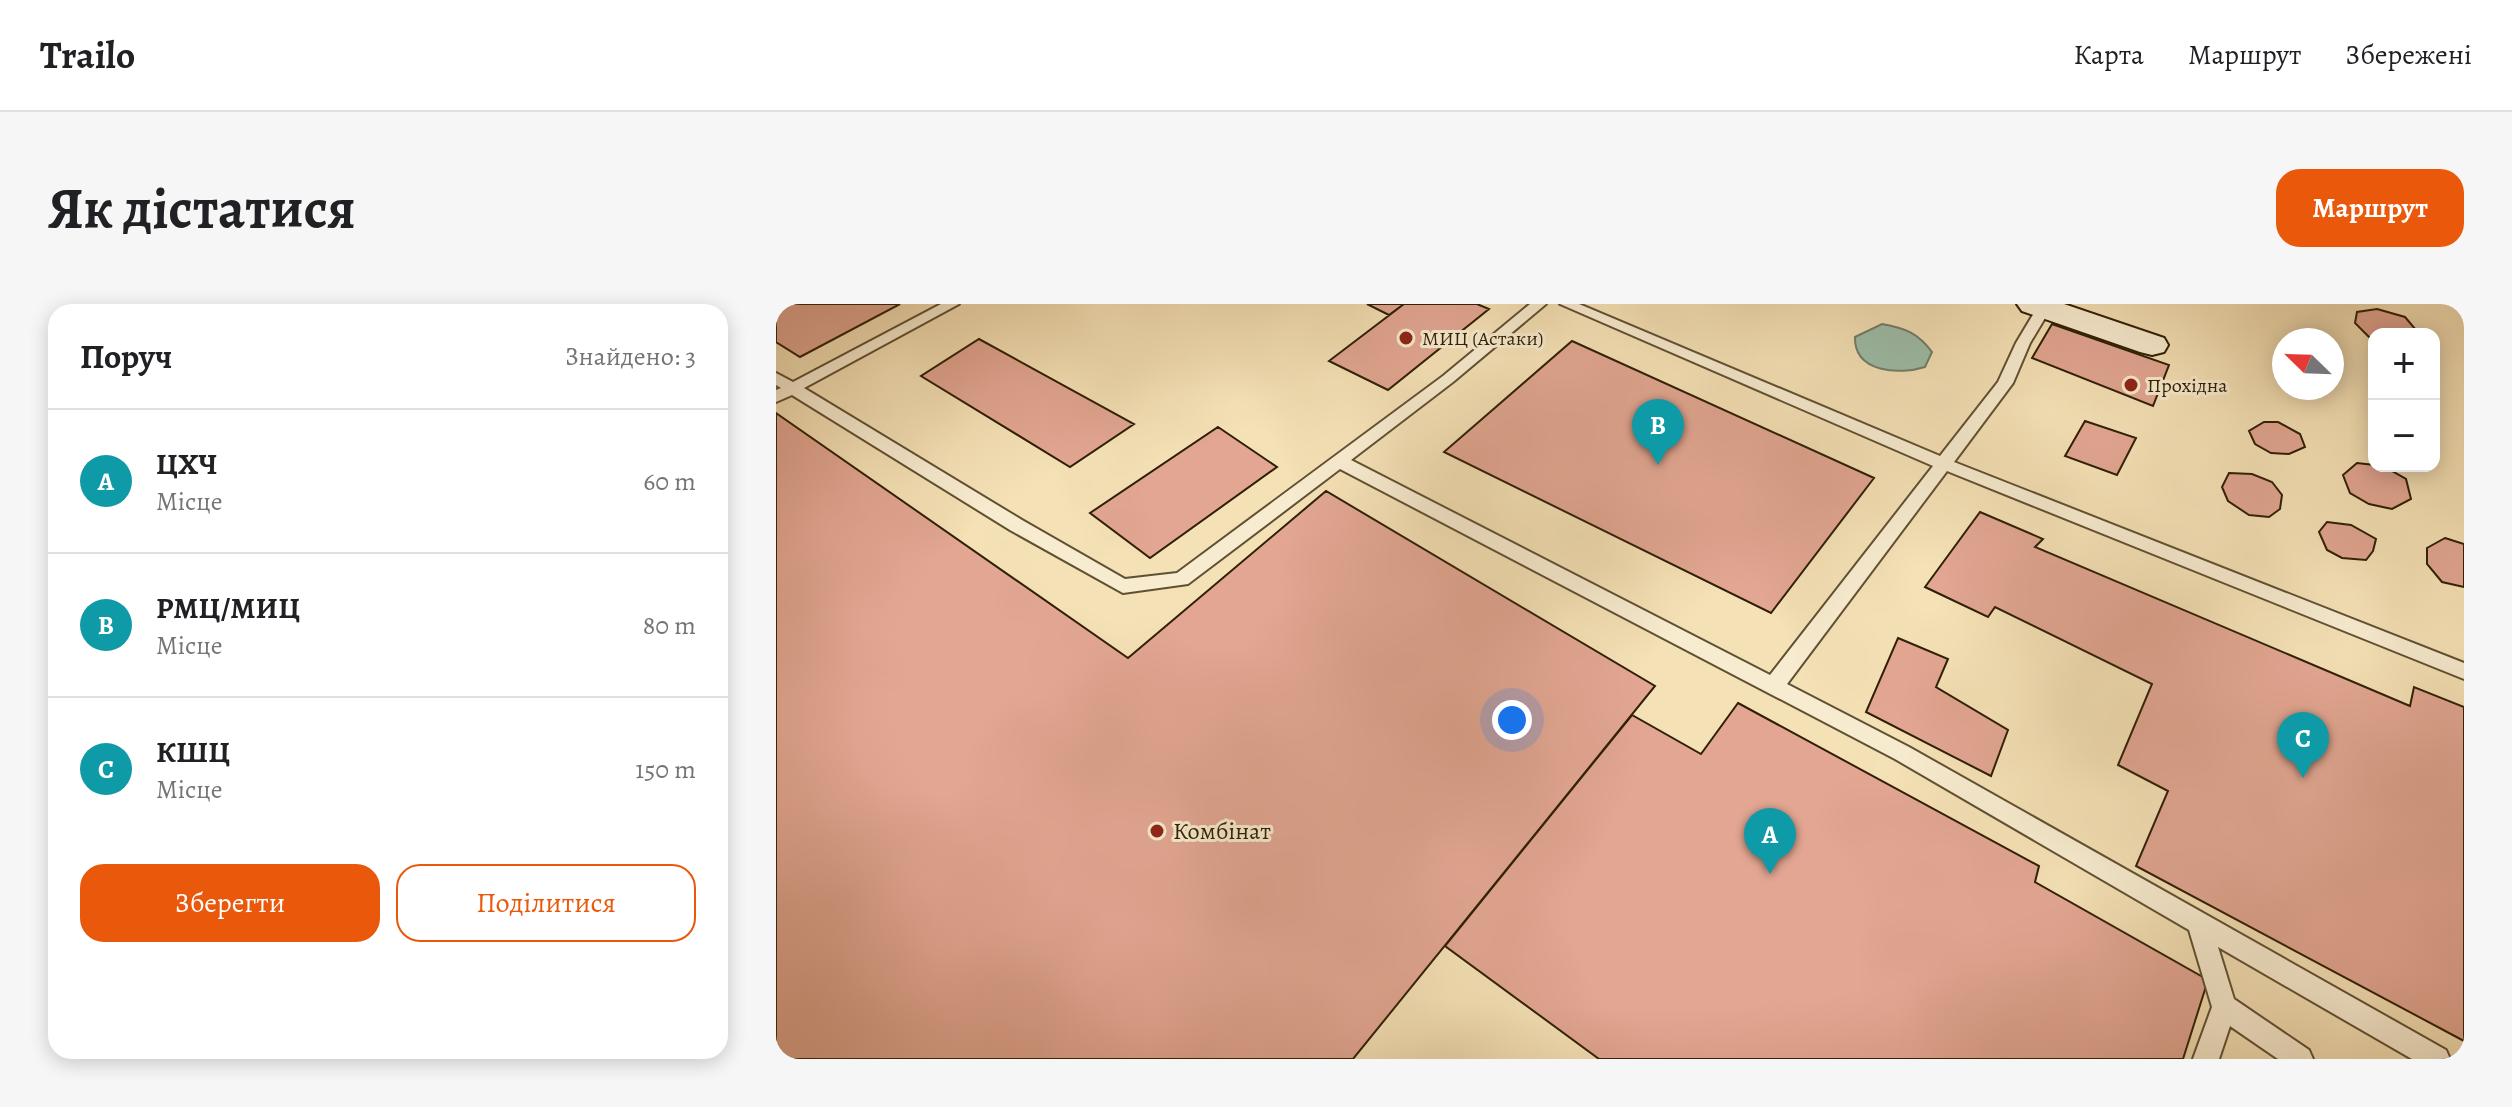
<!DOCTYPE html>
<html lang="uk">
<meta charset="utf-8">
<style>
body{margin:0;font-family:Alegreya,serif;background:#f6f6f6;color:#202124}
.controls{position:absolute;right:24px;top:24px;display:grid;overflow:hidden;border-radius:16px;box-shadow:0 4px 20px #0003}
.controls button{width:72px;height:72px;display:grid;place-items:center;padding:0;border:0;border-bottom:2px solid #e0e0e0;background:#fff;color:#202124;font:40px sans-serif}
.compass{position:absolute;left:1496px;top:24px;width:72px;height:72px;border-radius:50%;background:#fff;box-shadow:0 4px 20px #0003;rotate:293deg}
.you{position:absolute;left:736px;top:416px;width:28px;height:28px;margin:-20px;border:6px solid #fff;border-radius:50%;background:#1a73e8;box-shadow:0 0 0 12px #1a73e833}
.badge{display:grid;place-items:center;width:52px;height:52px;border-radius:50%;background:#ea580c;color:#fff;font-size:26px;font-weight:700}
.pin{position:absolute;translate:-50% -66px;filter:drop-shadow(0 2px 4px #0008)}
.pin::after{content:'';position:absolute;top:42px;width:28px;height:24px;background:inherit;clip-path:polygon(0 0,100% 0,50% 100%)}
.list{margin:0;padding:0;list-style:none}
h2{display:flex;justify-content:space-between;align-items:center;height:104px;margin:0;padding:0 32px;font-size:34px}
h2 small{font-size:26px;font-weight:400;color:#757577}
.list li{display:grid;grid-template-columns:52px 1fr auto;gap:24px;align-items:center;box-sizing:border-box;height:144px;padding:0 32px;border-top:2px solid #e0e0e0}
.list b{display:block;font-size:30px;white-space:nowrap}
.list p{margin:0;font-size:26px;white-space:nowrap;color:#757577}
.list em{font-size:26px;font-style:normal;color:#757577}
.actions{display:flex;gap:16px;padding:24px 32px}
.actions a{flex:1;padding:18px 0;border:2px solid #ea580c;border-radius:24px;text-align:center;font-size:28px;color:#ea580c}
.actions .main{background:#ea580c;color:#fff}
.map{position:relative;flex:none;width:1688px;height:755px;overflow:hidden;border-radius:24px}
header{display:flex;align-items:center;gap:48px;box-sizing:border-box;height:112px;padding:0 40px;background:#fff;border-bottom:2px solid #e0e0e0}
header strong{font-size:38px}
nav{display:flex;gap:44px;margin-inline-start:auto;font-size:28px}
.intro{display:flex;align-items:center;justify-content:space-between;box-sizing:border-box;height:192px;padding:0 48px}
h1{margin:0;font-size:56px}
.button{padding:20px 36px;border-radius:24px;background:#ea580c;color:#fff;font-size:28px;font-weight:700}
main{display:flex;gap:48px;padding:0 48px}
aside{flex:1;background:#fff;border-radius:24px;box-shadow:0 4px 20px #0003}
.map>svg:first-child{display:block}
.water{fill:#9dbeab;stroke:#717e69;stroke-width:2}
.building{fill:#e2a692;stroke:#2f1f06;stroke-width:2}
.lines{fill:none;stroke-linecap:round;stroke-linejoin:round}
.lane-casing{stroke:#605032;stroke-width:4}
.secondary-casing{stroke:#2f1f06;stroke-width:4}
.lane{fill:#f8ecd0;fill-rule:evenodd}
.secondary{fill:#f8ecd0;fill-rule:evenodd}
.poi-dot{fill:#8f2418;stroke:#f8ecd0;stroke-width:3}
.labels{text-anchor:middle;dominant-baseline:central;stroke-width:6;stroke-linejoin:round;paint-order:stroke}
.far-poi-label{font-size:20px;fill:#2f1f06;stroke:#f8ecd0;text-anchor:start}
.poi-label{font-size:24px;fill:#2f1f06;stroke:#f8ecd0;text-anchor:start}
</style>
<header>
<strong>Trailo</strong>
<nav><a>Карта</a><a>Маршрут</a><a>Збережені</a></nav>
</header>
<div class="intro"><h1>Як дістатися</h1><a class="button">Маршрут</a></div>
<main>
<aside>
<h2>Поруч<small>Знайдено: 3</small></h2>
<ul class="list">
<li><span class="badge" style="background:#0f9aa8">A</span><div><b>ЦХЧ</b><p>Місце</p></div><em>60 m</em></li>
<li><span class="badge" style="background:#0f9aa8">B</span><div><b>РМЦ/МИЦ</b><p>Місце</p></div><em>80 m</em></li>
<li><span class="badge" style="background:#0f9aa8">C</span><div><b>КШЦ</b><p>Місце</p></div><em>150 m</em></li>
</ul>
<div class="actions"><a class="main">Зберегти</a><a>Поділитися</a></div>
</aside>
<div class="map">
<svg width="1688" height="755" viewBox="0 0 1688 755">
<rect width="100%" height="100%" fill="#f5e1b6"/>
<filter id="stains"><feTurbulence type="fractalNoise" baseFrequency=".0025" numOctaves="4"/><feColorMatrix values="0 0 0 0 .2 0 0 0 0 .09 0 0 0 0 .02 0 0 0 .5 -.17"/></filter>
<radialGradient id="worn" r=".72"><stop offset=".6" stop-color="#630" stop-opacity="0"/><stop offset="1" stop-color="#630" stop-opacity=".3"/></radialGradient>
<path class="water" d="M1106,20C1129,24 1142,29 1156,48L1149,63C1124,71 1078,69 1079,33Z"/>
<path class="building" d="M0,0H124L24,53L0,38Z
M591,0H628L613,11Z
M628,0H701L713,5L612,86L553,57Z
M1601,5L1629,13L1640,26L1639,30H1598V34L1593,33L1579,19L1581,8Z
M1276,20L1393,61L1377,102L1256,54Z
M203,35L358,120L294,163L145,72Z
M796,37L1098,174L995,309L668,148Z
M0,109L352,354L550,187L879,382L577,755H0Z
M1309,117L1360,134L1341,171L1289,152Z
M1488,118H1502L1524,130L1529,143L1513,150L1495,149L1479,140L1473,127Z
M442,123L501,163L374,254L314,209Z
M1581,159L1607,162L1630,175L1635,195L1616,205L1593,200L1574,189L1567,171Z
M1453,169L1476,170L1496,178L1506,191L1504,205L1493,213L1473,211L1452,197L1446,183Z
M1204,208L1267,235L1259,243L1634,402L1638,383L1688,403V737L1360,562L1392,487L1342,461L1376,380L1219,303L1212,313L1149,283Z
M1551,218L1575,221L1600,235L1597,247L1590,256L1566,254L1551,246L1543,228Z
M1669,234L1688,240V283L1666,278L1651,260V244Z
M1122,334L1172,355L1160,383L1232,426L1215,472L1090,408Z
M962,399L1263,562L1259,578L1432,676L1407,755H823L669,642L856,411L925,450Z"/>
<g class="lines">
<g class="lane-casing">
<path id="lane" d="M165,0H183L28,84L246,216L349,275L401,269L667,72L754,0H770L677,78L575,156L994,371L1157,162L784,0H803L1164,152L1222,78L1240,39L1261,4L1258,0H1272L1275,4L1254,39L1237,79L1178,158L1688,359V375L1171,167L1011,380L1133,443L1670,746L1674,755H1636L1442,643L1458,695L1533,746L1537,755H1502L1454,722L1443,755H1417L1436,703L1413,626L1119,455L564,165L412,280L347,289L234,226L16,91L0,98V86L5,84L0,81V69L17,78Z"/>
</g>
<g class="secondary-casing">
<path id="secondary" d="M1241,0H1288L1388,34L1392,41L1388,48L1376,51L1364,48L1246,7Z"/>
</g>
<use href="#lane" class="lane"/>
<use href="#secondary" class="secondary"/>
</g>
<g class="poi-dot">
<circle cx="630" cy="34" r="8"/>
<circle cx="1355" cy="81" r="8"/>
<circle cx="381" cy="527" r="8"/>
</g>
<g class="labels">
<g class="far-poi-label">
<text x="646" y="34">МИЦ (Астаки)</text>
<text x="1371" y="81">Прохідна</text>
</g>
<g class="poi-label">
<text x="397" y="527">Комбінат</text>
</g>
</g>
<rect width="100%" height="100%" filter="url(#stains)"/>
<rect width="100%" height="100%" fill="url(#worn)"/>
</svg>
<div class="controls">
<button>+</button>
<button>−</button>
</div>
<svg class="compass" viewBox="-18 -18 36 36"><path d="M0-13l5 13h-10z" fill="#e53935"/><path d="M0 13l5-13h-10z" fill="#757577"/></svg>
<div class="you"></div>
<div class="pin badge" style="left:994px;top:570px;background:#0f9aa8">A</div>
<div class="pin badge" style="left:882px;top:161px;background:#0f9aa8">B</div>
<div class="pin badge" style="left:1527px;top:474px;background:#0f9aa8">C</div>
</div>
</main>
